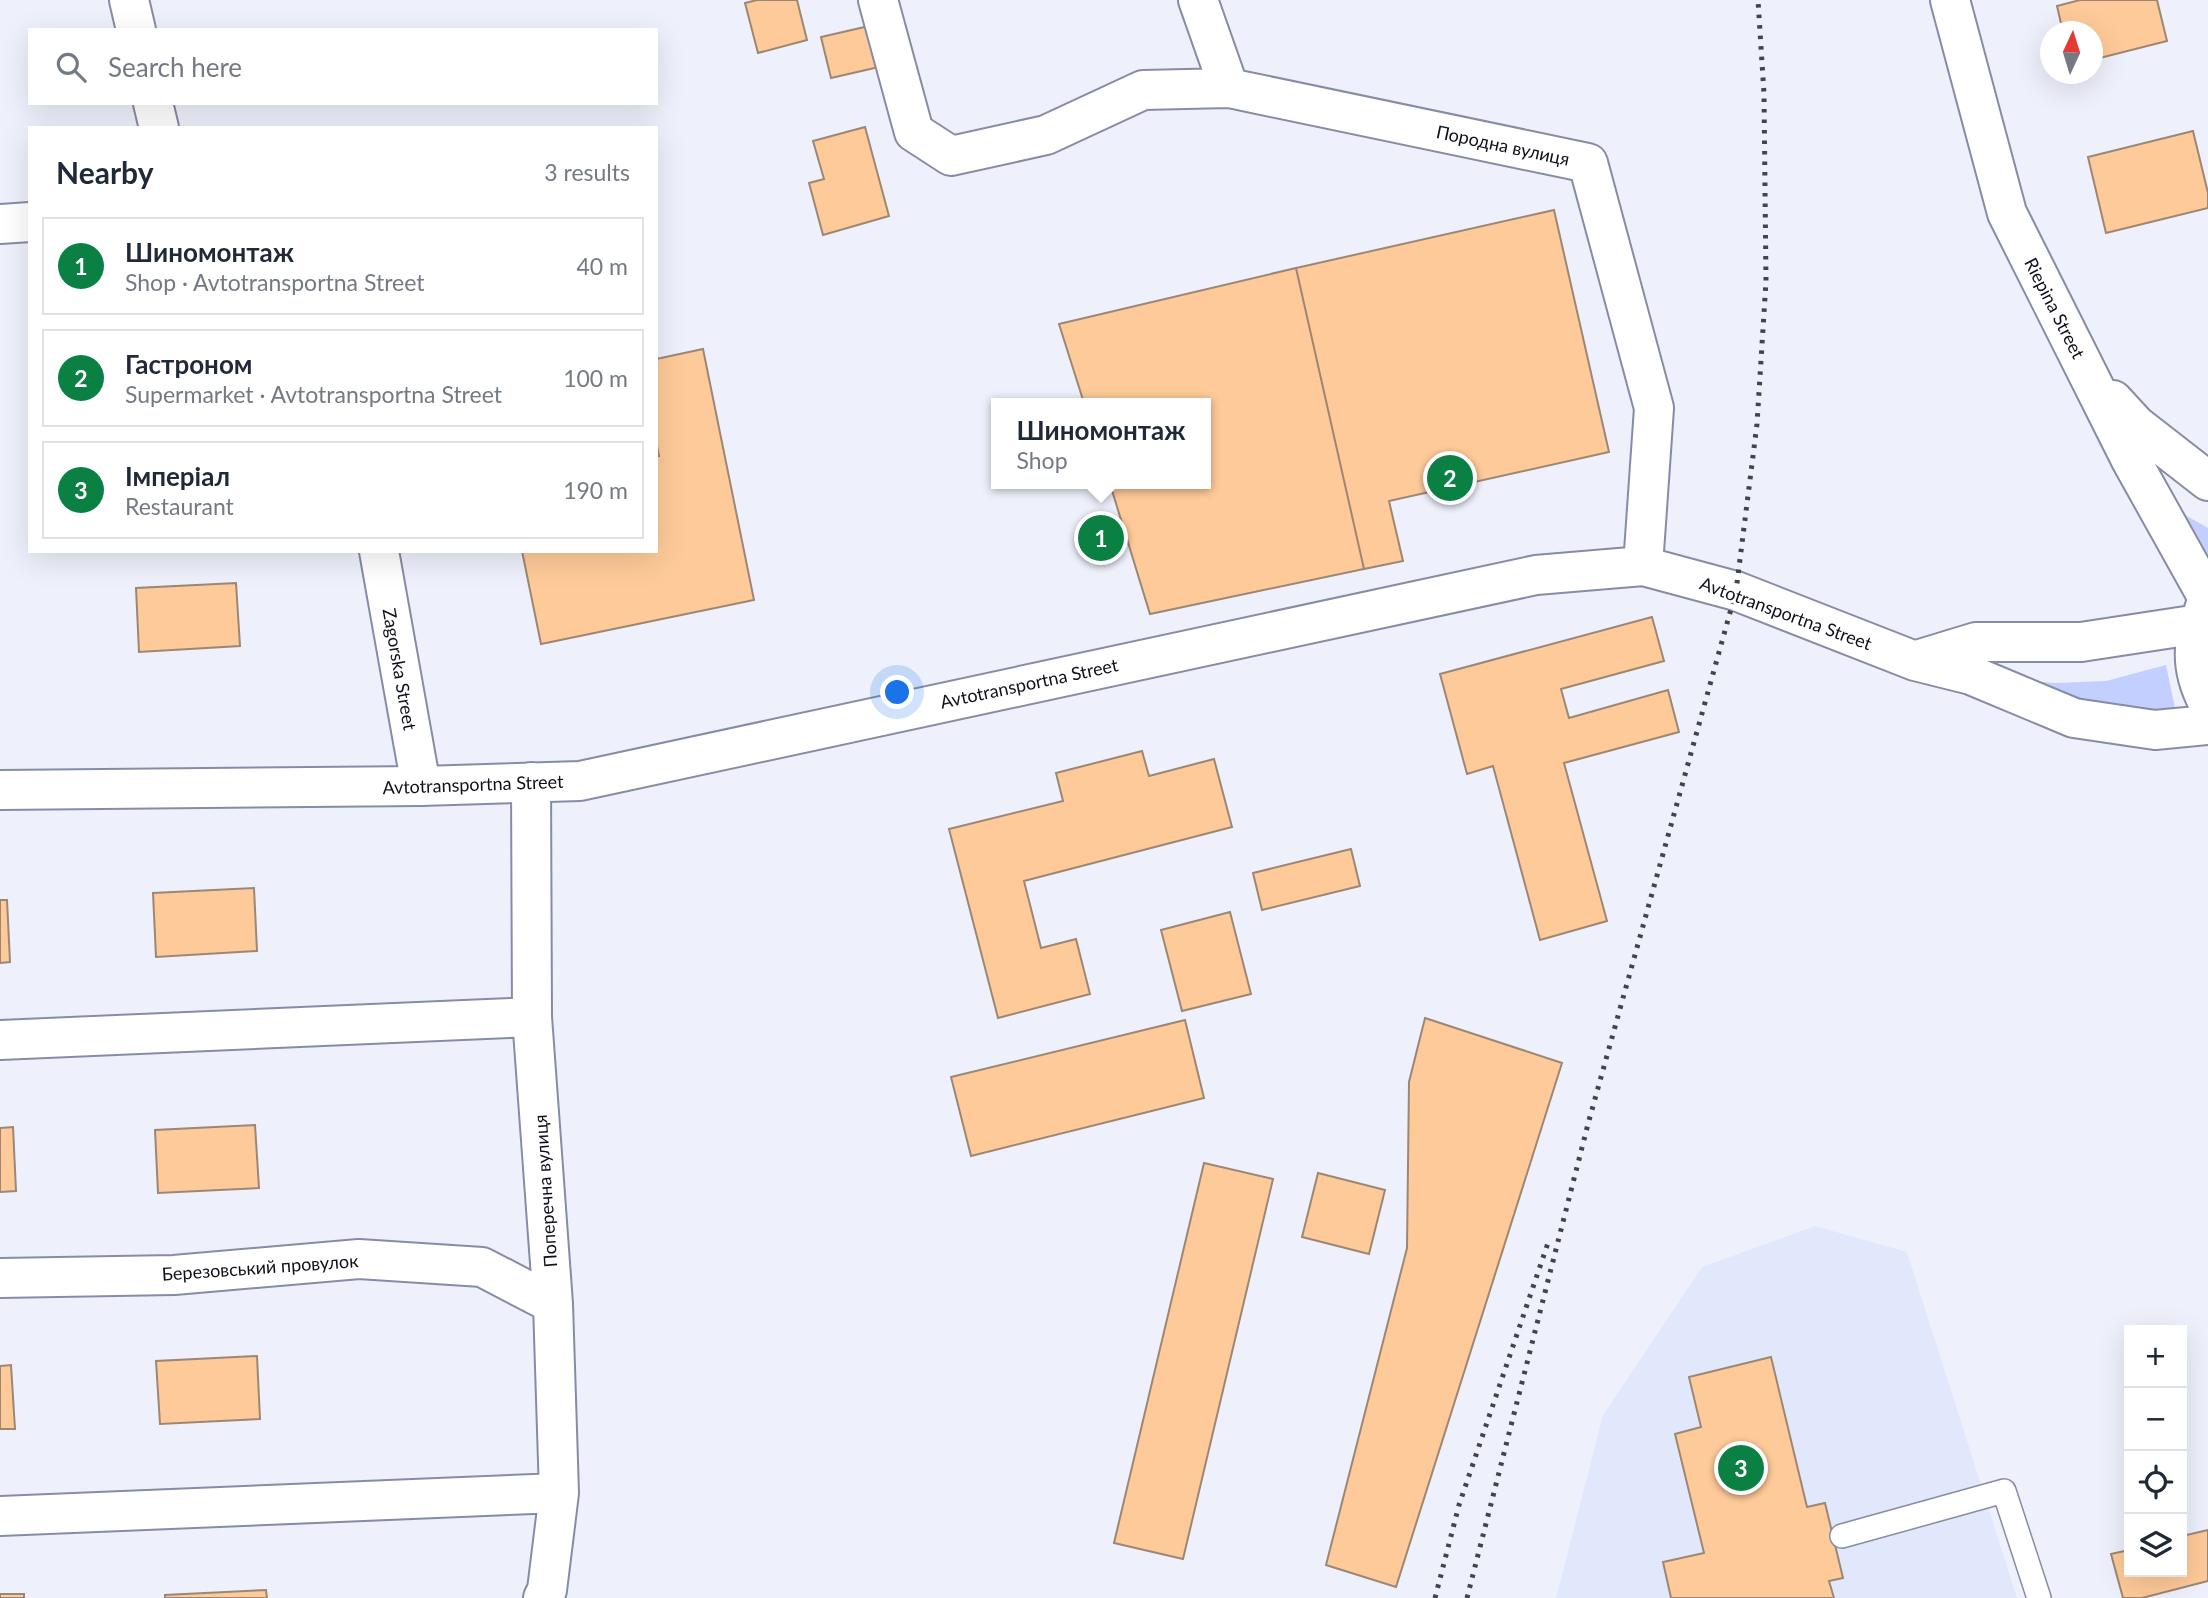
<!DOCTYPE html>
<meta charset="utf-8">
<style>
body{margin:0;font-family:Lato,sans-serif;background:#f2f2f3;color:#1f2937}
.controls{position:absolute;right:21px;bottom:21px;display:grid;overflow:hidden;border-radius:0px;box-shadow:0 7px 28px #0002}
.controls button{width:63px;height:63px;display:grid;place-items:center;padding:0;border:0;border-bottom:2px solid #e0e1e3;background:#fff;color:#1f2937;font:35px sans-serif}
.compass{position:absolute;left:2040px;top:21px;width:63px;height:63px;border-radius:50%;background:#fff;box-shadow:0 7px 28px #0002;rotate:4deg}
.you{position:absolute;left:898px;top:693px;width:24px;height:24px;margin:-18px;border:5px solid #fff;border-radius:50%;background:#1a73e8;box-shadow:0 0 0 10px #1a73e833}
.badge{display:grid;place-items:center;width:46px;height:46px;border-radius:50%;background:#0b8043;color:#fff;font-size:23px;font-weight:700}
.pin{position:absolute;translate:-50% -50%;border:4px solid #fff;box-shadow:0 2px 7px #0006}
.popup{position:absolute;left:991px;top:398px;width:220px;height:91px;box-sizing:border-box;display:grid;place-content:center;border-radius:0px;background:#fff;filter:drop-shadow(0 2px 5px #0005);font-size:23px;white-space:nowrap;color:#747a83}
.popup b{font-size:26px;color:#1f2937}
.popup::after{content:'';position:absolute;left:50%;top:100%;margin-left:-14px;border:14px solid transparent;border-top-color:#fff}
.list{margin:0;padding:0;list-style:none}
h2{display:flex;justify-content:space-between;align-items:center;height:91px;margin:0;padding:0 28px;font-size:30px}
h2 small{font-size:23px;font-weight:400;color:#747a83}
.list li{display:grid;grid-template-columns:46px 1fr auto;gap:21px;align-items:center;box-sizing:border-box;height:98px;margin:0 14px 14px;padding:0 14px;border:2px solid #e0e1e3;border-radius:0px}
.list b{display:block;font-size:26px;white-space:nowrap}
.list p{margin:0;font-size:23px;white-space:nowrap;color:#747a83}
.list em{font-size:23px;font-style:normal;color:#747a83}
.icon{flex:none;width:38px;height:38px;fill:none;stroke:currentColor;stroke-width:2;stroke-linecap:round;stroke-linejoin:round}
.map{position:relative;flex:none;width:2208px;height:1598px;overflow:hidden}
.search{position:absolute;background:#fff;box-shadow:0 7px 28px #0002;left:28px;top:28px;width:630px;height:77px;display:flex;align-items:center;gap:18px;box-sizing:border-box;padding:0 24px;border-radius:0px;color:#747a83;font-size:26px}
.panel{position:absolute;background:#fff;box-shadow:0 7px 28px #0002;left:28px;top:126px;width:630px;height:427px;border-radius:0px}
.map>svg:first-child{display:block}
.built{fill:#e2e8fc}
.green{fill:#c3cffe}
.building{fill:#feca99;stroke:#9c8774;stroke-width:2}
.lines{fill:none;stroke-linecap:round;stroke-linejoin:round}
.service-casing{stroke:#868ca5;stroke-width:26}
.minor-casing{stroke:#868ca5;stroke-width:42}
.tertiary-casing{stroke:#868ca5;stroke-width:42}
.secondary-casing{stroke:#868ca5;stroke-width:42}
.service{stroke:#fff;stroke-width:23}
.minor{stroke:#fff;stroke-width:38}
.tertiary{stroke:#fff;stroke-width:38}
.secondary{stroke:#fff;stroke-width:38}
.rail{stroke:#41434d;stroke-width:5;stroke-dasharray:3.5 7;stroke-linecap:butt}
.labels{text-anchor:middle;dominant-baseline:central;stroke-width:6;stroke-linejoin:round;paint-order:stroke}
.street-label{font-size:18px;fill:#0f111a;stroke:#fff}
</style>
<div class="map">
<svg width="2208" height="1598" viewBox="0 0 2208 1598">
<rect width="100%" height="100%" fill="#eef1fc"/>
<path class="built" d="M1815,1226L1907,1252L2017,1598H1556L1603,1415L1702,1267Z"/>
<path class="green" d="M2185,515L2208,528V565L2206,566Z
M2166,665L2176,713L2112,711L2000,678L2054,683L2106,681Z"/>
<path class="building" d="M757,0H797L807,40L758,53L745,3Z
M2080,0H2157L2167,41L2092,60V32H2063L2057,6Z
M869,26L879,67L831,78L821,37Z
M865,127L889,216L823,235L809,183L824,179L813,141Z
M2193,131L2208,193V208L2106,233L2088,157Z
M1554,210L1609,452L1389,501L1403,561L1364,569L1296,268Z
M1296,268L1364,569L1150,614L1110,484H1206V403H1084L1059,324Z
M703,349L754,600L541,644L522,551H656V457L659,456L656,441V359Z
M236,583L240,646L139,652L136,588Z
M1652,617L1664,661L1561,689L1569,718L1668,690L1679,732L1564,763L1607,921L1540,940L1493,766L1467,774L1440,674Z
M1142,751L1149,776L1214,759L1232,827L1024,881L1041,948L1076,939L1090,994L998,1018L949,829L1063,801L1056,773Z
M1351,849L1360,886L1262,910L1253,873Z
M254,888L257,951L156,957L153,893Z
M0,900H7L10,962L0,963Z
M1230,912L1251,994L1182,1011L1161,930Z
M1425,1018L1562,1063L1396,1587L1326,1565L1407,1248L1409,1082Z
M1185,1020L1204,1098L971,1156L951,1077Z
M255,1125L259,1188L158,1193L155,1130Z
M13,1127L16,1191L0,1192V1128Z
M1204,1163L1273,1179L1183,1559L1114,1543Z
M1318,1173L1385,1190L1369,1254L1302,1237Z
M257,1356L260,1419L160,1424L156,1361Z
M1771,1357L1807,1507L1825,1503L1843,1578L1829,1581L1834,1598H1671L1663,1562L1704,1553L1675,1434L1701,1427L1689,1377Z
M11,1365L15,1429H0V1366Z
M2208,1530V1581L2142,1598H2123L2111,1554L2129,1550V1572H2182V1536Z
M266,1590L267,1598H165V1595Z
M0,1594H24V1598H0Z"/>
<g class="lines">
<g class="service-casing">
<path id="service" d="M1842,1536L2004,1491L2039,1598"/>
</g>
<g class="minor-casing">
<path id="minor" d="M129,0L136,30
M878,0L914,132L951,156L1046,135L1143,90L1229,88
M1198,0L1229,88L1588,163L1654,408L1643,566
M153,103L159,128
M0,224L30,222
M379,551L421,786
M531,782L532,1017L553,1304L559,1493L547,1590L543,1598
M0,1040L532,1017
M0,1278L174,1275L359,1259L482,1267L553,1304
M0,1516L559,1493"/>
</g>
<g class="tertiary-casing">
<path id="tertiary" d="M1950,0L2007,213L2131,460L2208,598
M2113,400L2136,425L2208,481"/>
</g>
<g class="secondary-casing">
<path id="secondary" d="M2208,598C2194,638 2187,663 2208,703
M1917,660L1976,642H2081L2199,624
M0,790L421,786L580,781L1536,575L1643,566L1736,591L1915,661L1971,675L2074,718L2155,730L2208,725"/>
</g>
<use href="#service" class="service"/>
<use href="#minor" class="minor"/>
<use href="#tertiary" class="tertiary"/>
<use href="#secondary" class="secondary"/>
<path class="rail" d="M1435,1598L1459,1505L1549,1240
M1467,1598L1588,1124L1736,591L1757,424L1766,281L1764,94L1758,0"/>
</g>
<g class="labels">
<g class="street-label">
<text transform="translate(1503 145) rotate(12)">Породна вулиця</text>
<text transform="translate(2055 308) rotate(63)">Riepina Street</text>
<text transform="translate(1786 613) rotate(20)">Avtotransportna Street</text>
<text transform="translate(400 669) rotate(80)">Zagorska Street</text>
<text transform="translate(1029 683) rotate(-12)">Avtotransportna Street</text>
<text transform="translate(473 784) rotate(-2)">Avtotransportna Street</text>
<text transform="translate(545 1191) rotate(-94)">Поперечна вулиця</text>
<text transform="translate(260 1267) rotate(-4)">Березовський провулок</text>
</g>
</g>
</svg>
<div class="controls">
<button>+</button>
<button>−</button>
<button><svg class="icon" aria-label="locate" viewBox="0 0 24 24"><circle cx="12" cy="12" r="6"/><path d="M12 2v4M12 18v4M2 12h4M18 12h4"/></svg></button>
<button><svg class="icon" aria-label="layers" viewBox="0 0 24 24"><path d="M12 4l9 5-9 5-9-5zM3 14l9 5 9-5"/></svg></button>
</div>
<svg class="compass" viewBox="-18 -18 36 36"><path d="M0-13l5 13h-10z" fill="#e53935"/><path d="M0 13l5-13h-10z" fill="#747a83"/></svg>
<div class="you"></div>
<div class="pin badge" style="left:1101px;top:538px">1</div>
<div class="popup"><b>Шиномонтаж</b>Shop</div>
<div class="pin badge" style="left:1450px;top:478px">2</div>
<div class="pin badge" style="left:1741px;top:1468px">3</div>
<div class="search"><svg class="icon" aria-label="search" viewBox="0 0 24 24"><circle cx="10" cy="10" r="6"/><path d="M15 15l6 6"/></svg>Search here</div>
<section class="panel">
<h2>Nearby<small>3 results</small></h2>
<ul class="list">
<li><span class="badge">1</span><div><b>Шиномонтаж</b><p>Shop · Avtotransportna Street</p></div><em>40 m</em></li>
<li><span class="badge">2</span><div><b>Гастроном</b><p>Supermarket · Avtotransportna Street</p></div><em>100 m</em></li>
<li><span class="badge">3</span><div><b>Імперіал</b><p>Restaurant</p></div><em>190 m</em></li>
</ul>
</section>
</div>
